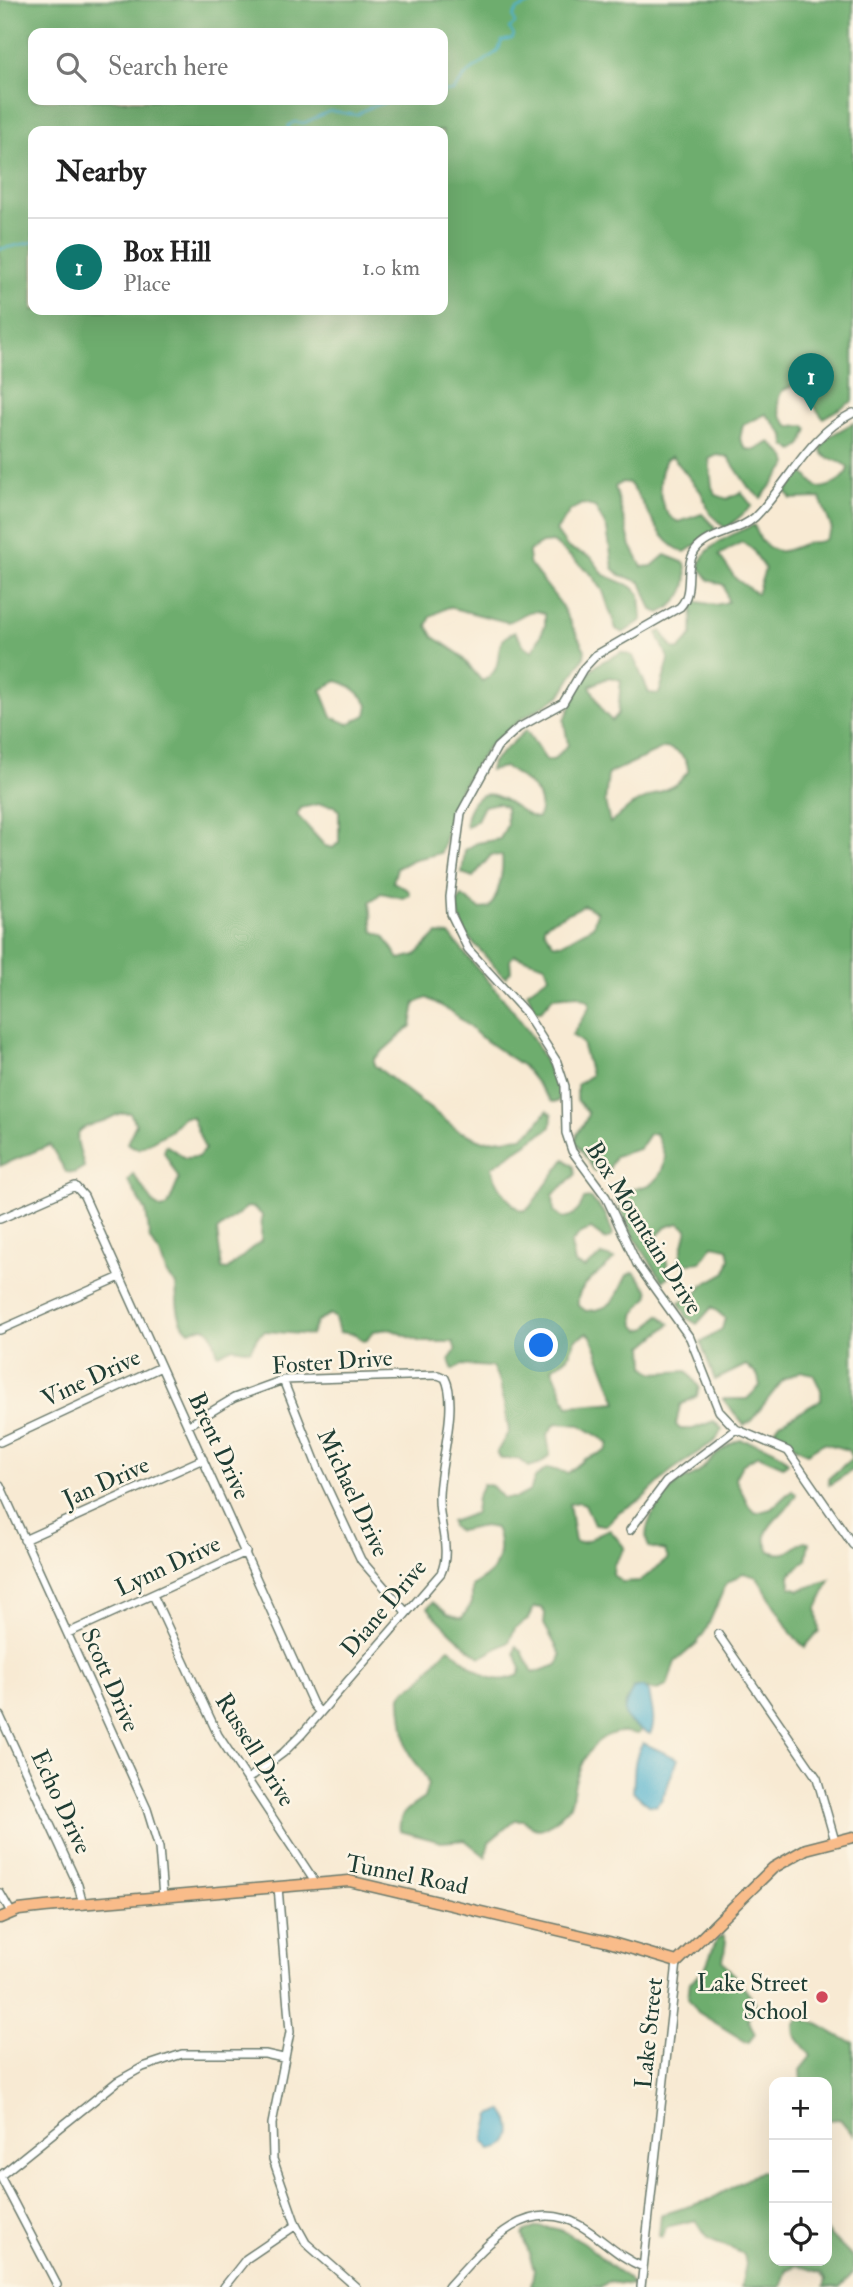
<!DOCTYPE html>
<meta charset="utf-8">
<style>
body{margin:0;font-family:"IM FELL Double Pica",serif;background:#f2f2f2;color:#222}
.controls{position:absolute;right:21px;bottom:21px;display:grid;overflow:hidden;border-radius:14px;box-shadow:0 7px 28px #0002}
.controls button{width:63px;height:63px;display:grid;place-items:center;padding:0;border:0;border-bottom:2px solid #e0e0e0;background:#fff;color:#222;font:35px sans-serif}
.you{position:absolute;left:542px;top:1346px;width:24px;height:24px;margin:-18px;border:5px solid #fff;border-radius:50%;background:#1a73e8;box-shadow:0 0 0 10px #1a73e833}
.badge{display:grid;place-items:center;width:46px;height:46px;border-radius:50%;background:#0f766e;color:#fff;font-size:23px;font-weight:700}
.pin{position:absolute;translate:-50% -58px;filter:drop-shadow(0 2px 4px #0008)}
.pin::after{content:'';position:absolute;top:37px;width:24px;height:21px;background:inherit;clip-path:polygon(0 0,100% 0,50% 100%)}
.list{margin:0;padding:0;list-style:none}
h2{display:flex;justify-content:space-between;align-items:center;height:91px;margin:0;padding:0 28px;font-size:30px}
h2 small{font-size:23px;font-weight:400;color:#767676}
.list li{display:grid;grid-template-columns:46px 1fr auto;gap:21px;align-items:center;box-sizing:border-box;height:98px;padding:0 28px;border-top:2px solid #e0e0e0}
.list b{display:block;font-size:26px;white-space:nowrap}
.list p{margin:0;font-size:23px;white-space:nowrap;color:#767676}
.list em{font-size:23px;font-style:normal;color:#767676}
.icon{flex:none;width:38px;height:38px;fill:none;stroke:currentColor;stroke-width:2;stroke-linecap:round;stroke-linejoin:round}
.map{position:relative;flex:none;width:853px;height:2287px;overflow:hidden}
.search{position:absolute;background:#fff;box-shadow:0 7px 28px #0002;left:28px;top:28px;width:420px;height:77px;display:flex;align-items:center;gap:18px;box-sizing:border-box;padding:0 24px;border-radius:14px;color:#767676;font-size:26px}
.panel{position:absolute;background:#fff;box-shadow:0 7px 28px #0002;left:28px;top:126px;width:420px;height:189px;border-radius:14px}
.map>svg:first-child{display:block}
.forest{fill:#6ead6e;stroke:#467551;stroke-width:2;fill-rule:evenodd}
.water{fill:#4eb0cd;stroke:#367680;stroke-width:2}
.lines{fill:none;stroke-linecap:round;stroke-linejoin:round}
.stream{stroke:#4eb0cd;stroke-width:2}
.minor-casing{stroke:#6b7a6c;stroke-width:10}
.major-casing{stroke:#6b7a6c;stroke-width:13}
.minor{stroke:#fff;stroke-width:7}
.major{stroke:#f9bc8a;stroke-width:10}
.poi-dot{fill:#d1495b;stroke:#fcf5e5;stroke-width:2.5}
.labels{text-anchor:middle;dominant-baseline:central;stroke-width:5;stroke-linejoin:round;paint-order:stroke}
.street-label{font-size:24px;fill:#1f3d34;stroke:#fcf5e5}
.poi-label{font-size:24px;fill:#1f3d34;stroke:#fcf5e5;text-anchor:end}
</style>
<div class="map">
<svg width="853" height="2287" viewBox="0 0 853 2287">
<rect width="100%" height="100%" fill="#fcf5e5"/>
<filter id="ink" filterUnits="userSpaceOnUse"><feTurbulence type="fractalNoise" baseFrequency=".0143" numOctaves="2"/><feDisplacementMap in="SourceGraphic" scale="14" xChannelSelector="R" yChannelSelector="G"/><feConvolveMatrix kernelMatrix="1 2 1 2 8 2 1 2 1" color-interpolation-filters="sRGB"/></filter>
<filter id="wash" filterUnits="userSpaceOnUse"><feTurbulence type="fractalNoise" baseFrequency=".00686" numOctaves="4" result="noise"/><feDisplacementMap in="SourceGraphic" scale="28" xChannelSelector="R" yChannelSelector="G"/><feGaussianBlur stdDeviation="1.57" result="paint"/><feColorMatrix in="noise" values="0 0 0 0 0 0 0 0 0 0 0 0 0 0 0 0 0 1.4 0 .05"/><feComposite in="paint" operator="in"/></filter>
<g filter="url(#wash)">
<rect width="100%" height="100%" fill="#f8ead3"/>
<path class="forest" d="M0,0H853V401L823,418L800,387L792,386L782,391C774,404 780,417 790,427L805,426L808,429L802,444L794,451L785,445L784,435L766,414L743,425L740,439L746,449L755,450L770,442L786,457L788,464L761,498L749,488L728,457L717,455L709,459L712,487L716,495L727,499L741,492L752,506L726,529L710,514L701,492L672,456L666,459C657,478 656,513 679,522L702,514L715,527L714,533L685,552C657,544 647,503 629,483L622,482L615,487L631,546L642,567L652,566L665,555L685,563C691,586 681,603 660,613L652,610L641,582L620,575L613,568L607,529L595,507L582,504L570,511L556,531L568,548L591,557L604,575L631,586L640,594L642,620L623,633L616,629L603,591L592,575L553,542L542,543L529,551V563L560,603L585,650L584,657L560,696L520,720L488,747L457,794L441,853L412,860L397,868L393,882L408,890L410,895L403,898L381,893L370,902L373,931L384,936L399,959L416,955L437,934L450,935C485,981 523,1013 548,1067C553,1078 563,1090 558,1102H552L523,1066L483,1039L452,1012L427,998L415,1003L411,1026L374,1059V1065L459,1131L484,1141L522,1137L534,1128L547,1111L552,1115L551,1127L492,1167C493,1180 511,1207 523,1211L529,1208L565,1159L574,1167L575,1175L553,1195L554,1211L563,1218C575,1216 580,1210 584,1199L591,1198L606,1215L613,1235L606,1240L591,1229L581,1233L571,1243L575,1264L584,1268L602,1255L614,1259C603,1273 575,1284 578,1305L586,1311C615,1310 616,1296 627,1275L634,1272L648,1289L649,1295L634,1315L635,1326L640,1330L648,1328L659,1315L670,1324L644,1346L645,1366L654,1373L687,1371L699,1387L697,1396L680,1405L676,1425L680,1429H693L714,1421L722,1429L716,1440L671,1471L641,1500L620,1511L606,1525H594L585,1504L579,1502L569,1504L575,1542C589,1546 597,1530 610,1530L625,1548L614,1564L613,1575L622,1582L640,1581L668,1559L665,1551L649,1547C638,1527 663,1495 679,1482C685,1478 692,1478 698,1473C711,1460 722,1446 740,1440C757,1443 778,1448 788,1462L783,1466L758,1455L742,1465L735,1478L749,1506L756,1513L771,1509L792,1490L796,1494C789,1514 753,1527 770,1551C786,1558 792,1549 804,1541L809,1542L806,1560L790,1574V1587L800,1590L830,1580L817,1608L819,1631L805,1647L793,1636L757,1577L743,1573L726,1584L706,1630L697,1643L675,1662L667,1686L657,1690L634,1688C621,1710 620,1713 642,1730L637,1734C603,1725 586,1749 576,1779C573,1788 573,1797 570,1805C567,1811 563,1813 559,1817C546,1829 537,1835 524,1820H515L489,1842L486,1857L465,1840L441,1842L400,1831C397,1813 411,1807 424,1798L428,1784C425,1771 414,1763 408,1751C406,1746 400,1702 401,1697C404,1688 409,1688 416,1684C424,1679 437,1656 449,1648C473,1665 487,1690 519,1675L521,1669L515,1653L516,1646L521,1650L533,1673L558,1665L561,1655L544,1624L545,1613L541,1608L534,1607L529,1619L515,1628L509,1642L481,1657C473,1654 431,1614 428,1607L433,1602L448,1614L462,1618L472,1603V1586C478,1581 486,1578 491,1572C501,1561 501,1540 495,1528L484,1526L459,1531L452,1527L451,1522L475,1513L477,1497L483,1484L492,1486L503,1498H517L530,1491L535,1478L547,1468L568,1473L585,1459L606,1451L609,1443L580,1425L556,1423L547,1435L550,1455L541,1463L529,1467L518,1459H501L497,1452L509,1431L500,1383L492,1367L462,1365L453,1370L449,1360L456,1350L453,1342H421L390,1329L373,1331L367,1340L363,1341L355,1334L339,1332L335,1318L330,1314L317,1321L311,1335L265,1331L258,1336L250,1350L233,1347L218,1354C212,1337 215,1321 189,1331C176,1321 177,1299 176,1285L167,1275L160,1254L150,1240L146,1211L128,1181L133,1174L154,1204L162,1209L168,1206L179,1179L164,1152L166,1145L185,1158L198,1157L205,1149L192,1117H183L170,1131L138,1149L127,1143L136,1124L130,1113C118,1111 113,1118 103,1121C66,1130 78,1138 84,1167L74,1173L66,1172L50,1145L0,1166ZM33,33H443V100H33ZM33,131H443V310H33ZM448,607L507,622C521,619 530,605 545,614V626L533,651L525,647L515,632C486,642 511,668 482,681L459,654L434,637L427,626L431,616ZM337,681C350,684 362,694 368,705L366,715L348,724L332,717L321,690ZM319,804L335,806L339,811V842L333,848L325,846L297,815L301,808ZM247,1207L254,1208L262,1215L261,1241L227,1270L222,1269L217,1231ZM587,1333L591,1336L617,1402L568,1406L552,1368L568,1357L576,1339Z
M853,423V1470L829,1485L828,1479L852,1458L848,1450L824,1443L807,1453L772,1434L780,1423L821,1400V1390L813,1374L801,1371L784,1379L750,1422L744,1425L723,1399H747L760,1386L758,1376L746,1365L715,1380L701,1343L722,1329L725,1318L712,1307L697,1324L687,1318L679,1302L695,1296L703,1285L726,1272L730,1258L728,1248L713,1245L701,1262L681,1264L679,1261L687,1229L679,1223L666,1227L656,1237L667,1262L668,1277L663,1281L637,1242L614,1197C626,1180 660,1201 665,1157L656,1133L649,1134L639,1149L615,1156L605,1178L594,1170L575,1141C576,1130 586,1126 588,1113L577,1100V1085L591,1075L582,1043L572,1035L589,1008V1001L578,995L553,997L541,1011H535L527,992L549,976L545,965L514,955L510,960L511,971L506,977L502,975L465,933L456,905L462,896L480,909L489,908C498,898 504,870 502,856L491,855L473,877L462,873L465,850L477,843L500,839L507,825L506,807L498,803L484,806L477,820L467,827C465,819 467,813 471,806C489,773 523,820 538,818C548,792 524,780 505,767L490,770L492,762L526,730L546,760H553L568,745L564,720C574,703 582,674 600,663C607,659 614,657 621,652L633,656L649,693L659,694L669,660L657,633L661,631L673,648L679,650L692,635L693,601L715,605L728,602L724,585L709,580L700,568C699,547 737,532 754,525L761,541C778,557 785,551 804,544C812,541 818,544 826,539L832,529L820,498L791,499L786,491L803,472L818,488C831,487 845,481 848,468C841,458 825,462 821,450L827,438ZM742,542L752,549L765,569L757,594L736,579L719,555ZM609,677L621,680L618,714L612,721L603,712L590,686ZM664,748C677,748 689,759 688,772L677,784L632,805L610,823L605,802L608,774ZM584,905L597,912L593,926L561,944L553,943L544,930V926C551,919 572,913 584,905Z
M723,1935L726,1941L723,1961L756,2003L748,2019L755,2034L748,2043L698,2012L688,1998L690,1982L704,1971L717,1939Z
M798,2019C820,2019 833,2038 853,2042V2135L840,2119L827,2120V2082H801L800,2070L811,2056L795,2035L794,2025Z
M761,2171L774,2174V2261H827V2232L853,2258V2273L840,2287H824L826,2280L822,2273L797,2265L787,2270L781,2287H741L746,2264L744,2254L707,2238L696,2220L666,2227L663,2237L659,2236L661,2215L709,2200Z
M538,2227C566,2225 589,2246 608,2264C617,2273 627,2274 633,2285L608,2282L600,2287H531L534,2269L523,2235L525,2231Z"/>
<path class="water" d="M642,1687L649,1692C651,1706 657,1721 650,1734C621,1719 619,1717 633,1689Z
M643,1743L678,1759L662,1799L656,1806L649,1805L633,1792C635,1774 632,1759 643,1743Z
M502,2110C516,2126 514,2146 491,2150L484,2141L491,2115Z"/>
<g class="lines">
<path class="stream" d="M443,92L453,91L467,74L498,51L502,41L512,39L514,35L509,28L515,24L513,17L517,10L537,1L553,0
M288,131V126L294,122L304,123L330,111L357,115C370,105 386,102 403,100
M0,249L33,242"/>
</g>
</g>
<g filter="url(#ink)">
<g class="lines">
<g class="minor-casing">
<path id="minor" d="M853,413C807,436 790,482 755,517C738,533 708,533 695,551C683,568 695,591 680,607L596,655L583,669L563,703L518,728L497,747L461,813L450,897L451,914L468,949L525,1012L557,1062L565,1086L566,1133L572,1151L606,1197L637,1264L690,1338L719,1411L736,1429L788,1451L853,1545
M0,1219L75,1186L84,1196L313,1704L320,1713
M0,1330L120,1277
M283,1380L318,1468L361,1560L406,1612
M189,1425L234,1398L283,1380L438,1375L445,1378C459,1405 439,1466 439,1497C438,1523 452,1549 441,1573L302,1734L283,1753L248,1779
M0,1442L161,1367
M0,1485L147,1809L159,1848L163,1897
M630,1530L666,1482L736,1429
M24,1540L203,1459
M153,1595L218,1735L315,1882
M68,1633L246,1552
M718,1634L817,1778L835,1841
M0,1716L78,1885L83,1905
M278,1887L290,2032L272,2124L273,2159L296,2225L306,2243L356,2287
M0,1893L11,1912
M0,2176L118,2081L143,2067L182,2054H265L283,2058
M0,2176L57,2285
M224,2287L246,2259L296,2225
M448,2287C480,2252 525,2192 581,2226C603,2239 618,2257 643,2267
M641,2287L677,1962"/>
</g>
<g class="major-casing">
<path id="major" d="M0,1918L19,1910L45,1907L349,1881L609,1942L677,1962L773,1868L806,1849L853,1837"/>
</g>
<use href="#minor" class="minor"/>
<use href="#major" class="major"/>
</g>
</g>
<circle class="poi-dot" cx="822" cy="1997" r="7"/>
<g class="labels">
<g class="street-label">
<text transform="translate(644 1228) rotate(58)">Box Mountain Drive</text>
<text transform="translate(332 1362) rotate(-4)">Foster Drive</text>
<text transform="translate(91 1378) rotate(-25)">Vine Drive</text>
<text transform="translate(219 1446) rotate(65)">Brent Drive</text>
<text transform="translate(106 1482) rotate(-24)">Jan Drive</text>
<text transform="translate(353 1493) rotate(65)">Michael Drive</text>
<text transform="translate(168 1566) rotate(-25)">Lynn Drive</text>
<text transform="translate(384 1608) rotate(-50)">Diane Drive</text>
<text transform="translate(110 1680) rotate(66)">Scott Drive</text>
<text transform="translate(255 1750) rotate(58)">Russell Drive</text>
<text transform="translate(61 1802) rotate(65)">Echo Drive</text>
<text transform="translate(407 1875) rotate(11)">Tunnel Road</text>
<text transform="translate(649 2033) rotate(-84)">Lake Street</text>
</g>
<g class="poi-label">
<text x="808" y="1983">Lake Street<tspan x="808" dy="28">School</tspan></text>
</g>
</g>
</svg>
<div class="controls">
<button>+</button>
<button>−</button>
<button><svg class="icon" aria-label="locate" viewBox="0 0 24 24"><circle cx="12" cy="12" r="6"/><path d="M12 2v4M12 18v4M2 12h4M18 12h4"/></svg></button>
</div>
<div class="you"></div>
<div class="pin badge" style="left:811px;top:411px">1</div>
<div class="search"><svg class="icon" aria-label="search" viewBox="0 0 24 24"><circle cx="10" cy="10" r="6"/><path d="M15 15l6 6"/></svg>Search here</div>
<section class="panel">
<h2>Nearby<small></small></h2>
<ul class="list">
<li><span class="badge">1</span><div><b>Box Hill</b><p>Place</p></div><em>1.0 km</em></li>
</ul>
</section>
</div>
